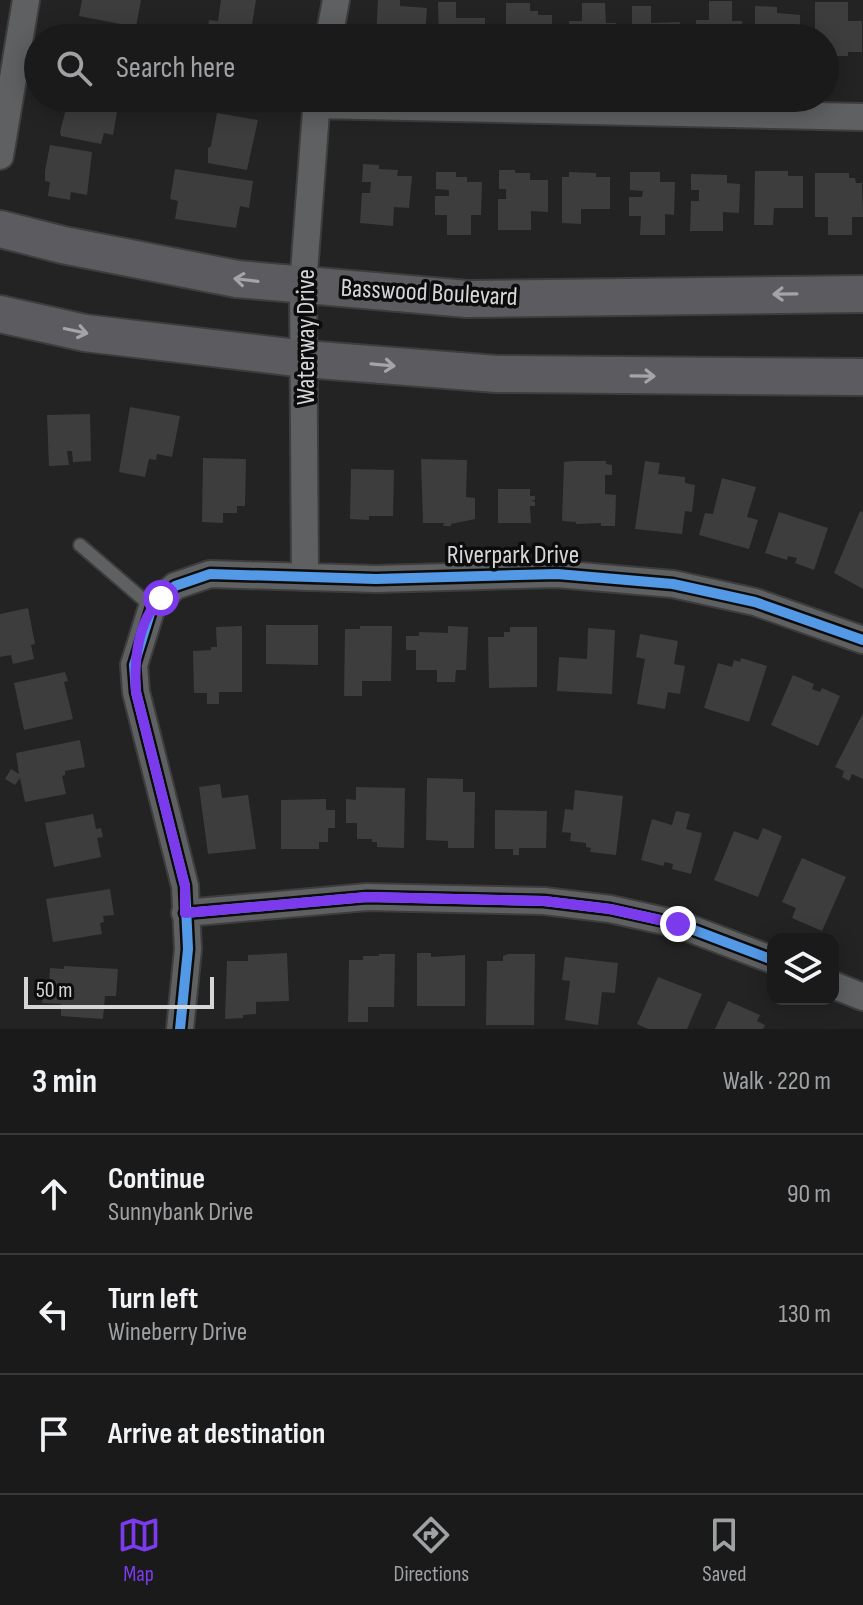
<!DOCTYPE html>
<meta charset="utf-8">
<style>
body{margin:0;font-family:"Sofia Sans Condensed",sans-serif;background:#232324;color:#f1f3f6}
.controls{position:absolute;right:24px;bottom:24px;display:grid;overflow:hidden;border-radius:16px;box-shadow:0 4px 20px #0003}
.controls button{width:72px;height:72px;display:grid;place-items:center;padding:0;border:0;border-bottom:2px solid #38383a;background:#1a1a1b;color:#f1f3f6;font:40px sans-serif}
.scale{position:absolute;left:24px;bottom:20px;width:190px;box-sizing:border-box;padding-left:8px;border:4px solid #d6d6d8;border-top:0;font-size:22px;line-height:28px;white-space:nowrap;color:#d6d6d8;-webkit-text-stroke:6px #0c0c0d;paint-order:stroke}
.stop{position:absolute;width:24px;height:24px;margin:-18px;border:6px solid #7c3aed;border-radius:50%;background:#fff}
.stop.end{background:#7c3aed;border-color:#fff;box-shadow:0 2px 8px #0008}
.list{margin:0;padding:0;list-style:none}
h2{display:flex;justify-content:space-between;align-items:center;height:104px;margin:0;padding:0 32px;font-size:34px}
h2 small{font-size:26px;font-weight:400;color:#9fa1a3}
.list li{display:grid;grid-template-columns:52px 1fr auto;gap:24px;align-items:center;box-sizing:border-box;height:120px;padding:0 32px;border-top:2px solid #38383a}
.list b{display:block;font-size:30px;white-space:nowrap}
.list p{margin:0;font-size:26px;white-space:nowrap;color:#9fa1a3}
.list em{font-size:26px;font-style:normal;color:#9fa1a3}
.icon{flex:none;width:44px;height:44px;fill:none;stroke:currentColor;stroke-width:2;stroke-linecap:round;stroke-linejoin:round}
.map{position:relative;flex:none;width:863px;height:1029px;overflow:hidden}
.search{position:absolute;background:#1a1a1b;box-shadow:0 4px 20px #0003;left:24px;right:24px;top:24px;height:88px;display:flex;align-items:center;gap:20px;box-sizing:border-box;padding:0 28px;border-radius:44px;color:#9fa1a3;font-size:30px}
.sheet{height:464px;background:#1a1a1b}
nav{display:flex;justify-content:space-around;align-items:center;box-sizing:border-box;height:112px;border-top:2px solid #38383a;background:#1a1a1b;font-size:22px;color:#9fa1a3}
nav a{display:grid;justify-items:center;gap:4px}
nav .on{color:#7c3aed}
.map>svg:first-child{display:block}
.building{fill:#3d3d3e}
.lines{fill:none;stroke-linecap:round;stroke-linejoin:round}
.lane-casing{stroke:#3d3d3e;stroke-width:16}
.street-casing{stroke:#3d3d3e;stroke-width:30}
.secondary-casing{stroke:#3d3d3e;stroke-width:40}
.lane{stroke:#5f6061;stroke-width:12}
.street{stroke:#5f6061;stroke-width:26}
.secondary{stroke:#5c5c60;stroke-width:36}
.cycleway-casing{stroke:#0c0c0d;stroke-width:15}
.cycleway{stroke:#5399e6;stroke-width:10}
.oneway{stroke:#a5a5a8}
.route{stroke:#7c3aed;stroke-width:10}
.labels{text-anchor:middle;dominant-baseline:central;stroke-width:7;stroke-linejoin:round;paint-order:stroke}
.street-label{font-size:26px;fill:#d6d6d8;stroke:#0c0c0d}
</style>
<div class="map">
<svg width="863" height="1029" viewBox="0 0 863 1029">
<rect width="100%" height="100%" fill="#232324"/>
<path class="building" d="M82,0H141L136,27L79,16Z
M221,0H256L252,25L263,26L262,31L268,32L267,38H206L209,20L218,21Z
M378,0H400V6L427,8L425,38H376Z
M709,1H732V21H742L743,38L696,36V20H709Z
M438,2H456V18H485V38H439Z
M815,2H848V21H862V52H848V56H825V38H815Z
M506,3H530V11H538V15H552V38H506Z
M582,3H605L606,23H616V38H569V21H582Z
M632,6H651V23L680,22V38H632Z
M755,6L777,7V13L800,15V38H755Z
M76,27L110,31L109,38H75Z
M58,98H111L109,110L117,112L113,135L104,133L101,144L61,136L60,132L67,105L57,103Z
M199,98H237L236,103L227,105Z
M217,113L258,120L247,170L208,163V148L211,146Z
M50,145L92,152L87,195L71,192L70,200L48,196L50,182L45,181V171Z
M363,164L379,165V169L398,170L397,176H412L409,208L394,207L393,226L360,223L362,193H370L371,182H362Z
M175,169L253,181L249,208L240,206L236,228L175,219L178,201L170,199Z
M499,170H515V173H530V180H548V212L531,211V230H498V199H506V189H499Z
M755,171H788V176H803V208H774L773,225H754Z
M436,172H456V177H467V182H482L481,215H471V235H447V215H435V196H449V190L436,189Z
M569,172L596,173V177H610V209H581V224L562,223V177H569Z
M630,172H660V182H675L674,215L665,214V235H640L641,216H629V197H642L643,191L630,190Z
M815,173H849V178H855L856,183H862L863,217H852V235H828V217H815Z
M691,174L727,175V183L740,184L739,213L723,212V231H690L691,201H699V190H691Z
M130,407L180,416L172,457L157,454L156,460L149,459L145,477L119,472Z
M90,414L91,461L73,462L72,451H67L69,465L49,466L47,415Z
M203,458L246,459L245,506H237V513H223V523L202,522Z
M421,459L467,460L466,497L475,498V519L451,524V526H443L444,523H423Z
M573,461H606V464L612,465V475H605V494L616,495L615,526H601V523L576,524V522L562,521L564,462Z
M645,461L660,463L658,474L685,477V483L695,485L692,512L685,511L682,534L635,529Z
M351,469L394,470L393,516H369V520L350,519Z
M722,478L756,487L747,517L758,520L749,549L699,535L705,513L713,514Z
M498,489H530V496H535V500H531L535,502V506H530L531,523H498Z
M860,511L863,512V589L834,573Z
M779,512L828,528L814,570L795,563L797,558L788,556L787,560L765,553Z
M28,608L35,644L31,645L34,659L13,664L11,655L0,657V614Z
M266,625H318V665L266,664Z
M242,626V692H219V704H207V693H194L193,651L211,650V647H217L216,627Z
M360,626H392L391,681H362V696H344L345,629H360Z
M448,626L468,627L466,670H456L455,682H437V670H416V650H406V636H419V632L448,633Z
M510,627H537V687L489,688L488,637H504V632H510Z
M588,628L615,630L612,694L557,691L559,657L587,659Z
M640,634L678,641L674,664L685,666L680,694L668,692L665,709L637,704L645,659L636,657Z
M741,658L767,666L749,722L704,708L718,663L732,667L734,660L740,662Z
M65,672L68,681L64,682L73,719L24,730L14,683Z
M793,675L814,684L812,689L820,692L822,688L840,696L818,746L771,725Z
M863,713V779L852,774L849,781L842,777L844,771L835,767Z
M80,740L85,767L65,771V775L62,776L66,794L25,802L20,778L15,785L5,779L11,769L19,774L16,753Z
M427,778L463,779V792H475L474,848H448V841L426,840Z
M220,784L222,798L248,795L256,849L208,854L199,787Z
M356,787L405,788L404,848L377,847V842H372V839H357V823H346V799L356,800Z
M575,790L623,796L616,855L590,852L591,848L586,847V843L570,841L571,833L562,832L565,809L573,810Z
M326,799V810H335V828H328V842H319V849H281V800Z
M495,810L547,811L546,848H519V855H513V849H495Z
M676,811L690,814L686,829L702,833L691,874L672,869L673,864L665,862L663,866L641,860L652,819L672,825Z
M93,814L96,829L101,828L103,837L97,838L101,857L54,867L45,823Z
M763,828L782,836L758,897L714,880L734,831L758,840Z
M802,858L846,877L822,931L792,918L796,908L782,902Z
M110,889L114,915L103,916L104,922L100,923L102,934L53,942L46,899Z
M287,953L289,1001L256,1002V1014L243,1015V1018L225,1019L227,961H248V955Z
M417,953H431V957L465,955V1006H417Z
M379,954H395L394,1007H368V1022H348L349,960H363V956H379Z
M508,954H535L534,1025H486L487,961H503V956Z
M565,957L618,963L615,993L602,992L598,1025L565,1020L570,981L562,980Z
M64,966L118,969L116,996H105L103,1019L61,1016V1004L42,1003L43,980L49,981L50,968L64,969Z
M658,977L702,994L687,1029H648L637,1024Z
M728,1001L760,1015L757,1021L765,1025L763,1029H715Z"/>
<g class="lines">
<g class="lane-casing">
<path id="lane" d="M80,545L152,607"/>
</g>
<g class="street-casing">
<path id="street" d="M329,38L336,0
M316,105L863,117
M0,156L26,0
M305,577L303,286L317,98
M185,913L367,897L544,901L610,909L678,924L773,960
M833,985L863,997
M180,1029L188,949L185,886L136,692L134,665L152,607L175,586L210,574L376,579L557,574L673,584L755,602L863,640"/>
</g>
<g class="secondary-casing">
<path id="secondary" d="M0,229L63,245L237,279L467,299L863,294
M0,314L85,333L305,359L497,374L863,377"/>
</g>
<use href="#lane" class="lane"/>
<use href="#street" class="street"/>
<use href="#secondary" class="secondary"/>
<g class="cycleway-casing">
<path id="cycleway" d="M185,913L367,897L544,901L610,909L678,924L773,960
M180,1029L188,949L185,886L136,692L134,665L152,607L175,586L210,574L376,579L557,574L673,584L755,602L863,640"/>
</g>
<use href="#cycleway" class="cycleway"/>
</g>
<defs><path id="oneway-shaft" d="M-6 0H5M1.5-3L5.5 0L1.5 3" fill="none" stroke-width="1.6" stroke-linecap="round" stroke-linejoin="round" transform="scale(2)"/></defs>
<g class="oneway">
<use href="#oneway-shaft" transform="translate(246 280) rotate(-173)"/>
<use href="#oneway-shaft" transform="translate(785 294) rotate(179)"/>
<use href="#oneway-shaft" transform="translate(76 331) rotate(12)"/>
<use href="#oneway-shaft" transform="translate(383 365) rotate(5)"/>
<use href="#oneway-shaft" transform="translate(643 376) rotate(1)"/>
</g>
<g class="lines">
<path class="route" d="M161,598C137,621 134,662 136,692L185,886V913L367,897L544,901L610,909L678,924"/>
</g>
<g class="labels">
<g class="street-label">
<text transform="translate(429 293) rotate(3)">Basswood Boulevard</text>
<text transform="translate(306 337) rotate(-90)">Waterway Drive</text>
<text x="513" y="555">Riverpark Drive</text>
</g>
</g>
</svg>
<div class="controls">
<button><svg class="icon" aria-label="layers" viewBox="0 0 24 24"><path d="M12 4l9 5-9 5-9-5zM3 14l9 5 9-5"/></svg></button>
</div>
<div class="scale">50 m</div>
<div class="stop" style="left:161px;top:598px"></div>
<div class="stop end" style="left:678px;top:924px"></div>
<div class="search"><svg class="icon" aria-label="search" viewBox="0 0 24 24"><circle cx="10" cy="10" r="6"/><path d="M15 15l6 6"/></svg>Search here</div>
</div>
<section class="sheet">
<h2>3 min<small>Walk · 220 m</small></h2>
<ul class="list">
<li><svg class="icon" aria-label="ahead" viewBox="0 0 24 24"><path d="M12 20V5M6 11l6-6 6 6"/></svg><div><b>Continue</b><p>Sunnybank Drive</p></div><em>90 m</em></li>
<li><svg class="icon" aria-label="left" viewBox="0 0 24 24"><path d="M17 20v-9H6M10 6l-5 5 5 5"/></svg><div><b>Turn left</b><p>Wineberry Drive</p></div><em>130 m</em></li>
<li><svg class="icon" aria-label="arrive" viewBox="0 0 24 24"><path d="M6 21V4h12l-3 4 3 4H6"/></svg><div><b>Arrive at destination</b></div></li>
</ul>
</section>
<nav>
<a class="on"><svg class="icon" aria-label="map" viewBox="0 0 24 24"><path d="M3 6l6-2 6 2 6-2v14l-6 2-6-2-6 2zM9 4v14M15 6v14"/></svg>Map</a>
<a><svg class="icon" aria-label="directions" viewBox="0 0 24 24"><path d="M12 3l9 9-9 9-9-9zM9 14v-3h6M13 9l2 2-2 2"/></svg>Directions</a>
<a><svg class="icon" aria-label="saved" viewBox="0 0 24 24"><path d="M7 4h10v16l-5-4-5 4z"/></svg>Saved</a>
</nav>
